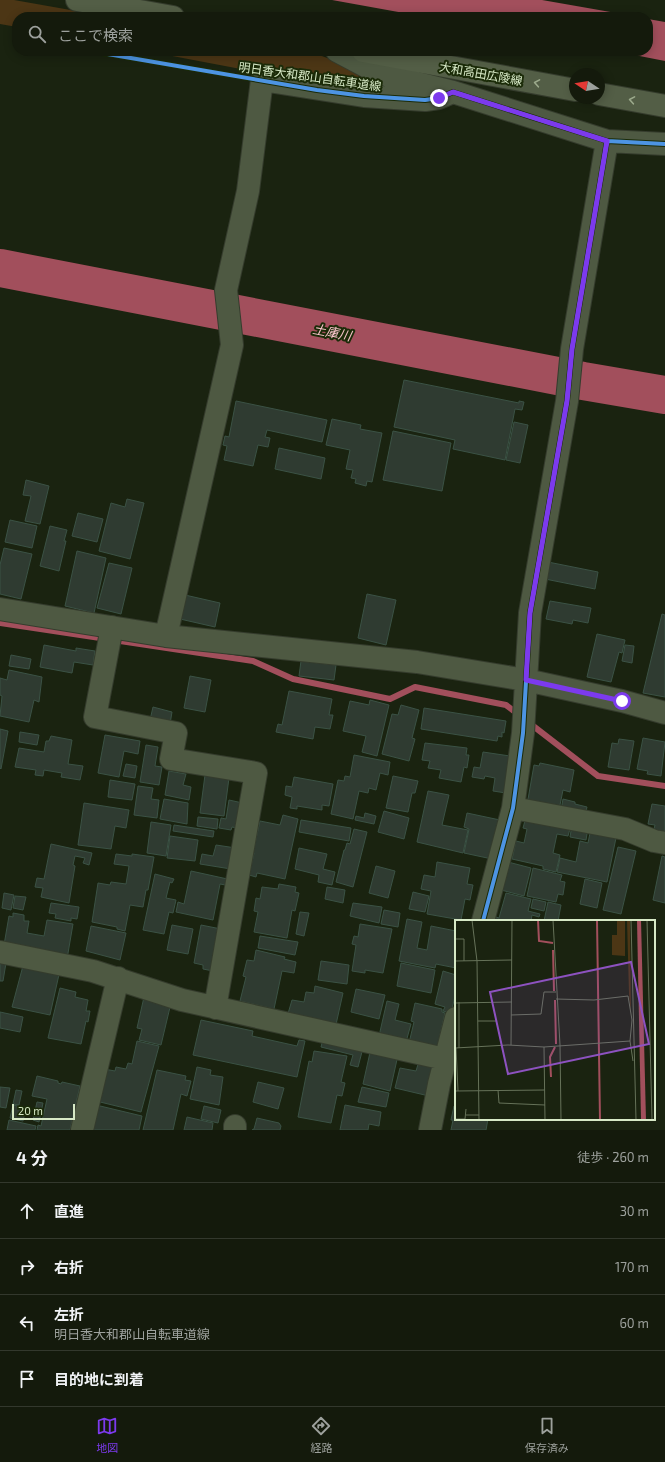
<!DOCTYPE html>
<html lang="ja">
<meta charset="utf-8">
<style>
body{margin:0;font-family:"Exo 2","Noto Sans JP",sans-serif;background:#1d2315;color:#f1f3f6}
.compass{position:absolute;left:569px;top:68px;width:36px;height:36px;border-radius:50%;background:#141a0c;box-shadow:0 2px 10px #0003;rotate:282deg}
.scale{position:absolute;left:12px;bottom:10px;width:63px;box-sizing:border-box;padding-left:4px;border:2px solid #d7e9c6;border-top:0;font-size:11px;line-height:14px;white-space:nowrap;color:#d7e9c6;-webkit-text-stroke:3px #1b2b08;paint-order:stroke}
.stop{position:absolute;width:12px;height:12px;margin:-9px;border:3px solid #7c3aed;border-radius:50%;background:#fff}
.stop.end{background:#7c3aed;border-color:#fff;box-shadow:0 1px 4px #0008}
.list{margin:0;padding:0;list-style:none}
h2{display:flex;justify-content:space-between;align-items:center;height:52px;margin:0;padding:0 16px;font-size:17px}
h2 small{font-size:13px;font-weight:400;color:#9da19d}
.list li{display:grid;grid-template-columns:26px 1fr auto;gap:12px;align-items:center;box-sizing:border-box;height:56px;padding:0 16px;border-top:1px solid #33382d}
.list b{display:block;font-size:15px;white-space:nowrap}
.list p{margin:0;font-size:13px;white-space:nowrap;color:#9da19d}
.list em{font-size:13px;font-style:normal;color:#9da19d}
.icon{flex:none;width:22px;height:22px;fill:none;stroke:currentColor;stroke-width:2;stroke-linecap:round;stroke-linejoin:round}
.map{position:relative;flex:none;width:665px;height:1130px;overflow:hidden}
.search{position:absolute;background:#141a0c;box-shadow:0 2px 10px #0003;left:12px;right:12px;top:12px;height:44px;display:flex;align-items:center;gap:10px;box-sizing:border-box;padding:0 14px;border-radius:16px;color:#9da19d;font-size:15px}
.sheet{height:276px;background:#141a0c}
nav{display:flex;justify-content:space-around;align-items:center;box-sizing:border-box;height:56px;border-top:1px solid #33382d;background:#141a0c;font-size:11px;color:#9da19d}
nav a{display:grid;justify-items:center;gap:2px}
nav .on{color:#7c3aed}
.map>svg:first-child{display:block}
.green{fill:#4c3615}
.water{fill:#a24f5c}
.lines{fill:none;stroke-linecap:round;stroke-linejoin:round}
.stream{stroke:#a24f5c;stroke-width:6}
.river{stroke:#a24f5c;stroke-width:38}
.building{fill:#2f3b31;stroke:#3b5245}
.minor-casing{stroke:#353c2d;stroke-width:24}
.secondary-casing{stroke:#353c2d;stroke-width:24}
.minor{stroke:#4e5942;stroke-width:22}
.secondary{stroke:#535e46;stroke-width:22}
.cycleway-casing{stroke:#1b2b08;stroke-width:6}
.cycleway{stroke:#4d94e3;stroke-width:4}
.oneway{stroke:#9caa8c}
.route{stroke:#7c3aed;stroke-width:5}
.labels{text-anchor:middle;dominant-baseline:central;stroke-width:4;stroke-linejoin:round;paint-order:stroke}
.street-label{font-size:12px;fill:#d7e9c6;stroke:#1b2b08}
.water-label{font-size:13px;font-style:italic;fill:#f9c4cb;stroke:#1b2b08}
.inset-river{fill:none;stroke:#a24f5c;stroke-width:2}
.inset-road{fill:none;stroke:#667259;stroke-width:1}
.view{fill:#8d52c0;fill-opacity:0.15;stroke:#8d52c0;stroke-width:2}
.inset-edge{fill:none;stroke:#d7e9c6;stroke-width:2}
</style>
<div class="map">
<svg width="665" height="1130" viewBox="0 0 665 1130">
<rect width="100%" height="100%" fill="#1a2310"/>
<path class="green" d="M0,0H14L110,17H17V27L0,24Z
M146,51H303L319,55L402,85L401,89L338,83L267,67L246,70Z"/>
<path class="water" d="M332,0H542L639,17H426Z
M648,19L665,22V61L614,51H648Z"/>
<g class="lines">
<path class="stream" d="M0,623L253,661L293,679L390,699L415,687L506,705L519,715
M528,722L598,776L665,786"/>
<path class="river" d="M0,268L583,381L665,395"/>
</g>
<path class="building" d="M404,380L519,403V401L524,402L522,410L515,409L505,460L453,449L455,440L394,427Z
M236,401L327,420L322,442L267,430L265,437L270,438L268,447L258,445L253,466L224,460L227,446L223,445L225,436L229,437Z
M332,419L361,425L360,429L382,433L372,482L367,481L366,486L355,483L356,479L351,478L353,470L346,469L350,450L326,445Z
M514,422L528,425L520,463L506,460Z
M393,431L451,443L442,491L383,480Z
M279,448L325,458L321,479L275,469Z
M26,480L49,486L40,524L25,521L31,496L23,495Z
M127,499L144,503L130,559L99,551L111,503L125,507Z
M78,513L103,519L97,542L72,536Z
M10,520L37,526L32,548L5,542Z
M50,526L67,530L64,541H66L59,571L40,566Z
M4,548L32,554L21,599L0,594V565Z
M77,551L106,558L94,613L65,606Z
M548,562L598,572L595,589L545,579Z
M109,563L132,568L121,614L97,608Z
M367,594L396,600L386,645L358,638Z
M185,595L220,603L215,627L180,619Z
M550,601L591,608L588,623L573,620L572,624L546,619Z
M662,614L665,615V697L643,693Z
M597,634L625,640L622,653L619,652L611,682L587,677Z
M44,645L76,651V648L95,651L93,665L74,662L72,673L40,667Z
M625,645L634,646L632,663L622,661Z
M11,655L31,659L29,669L9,666Z
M301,661L336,665L334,680L299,676Z
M9,670L42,677L39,702L34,700L29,722L0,716L2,696L0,695V678L7,680Z
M190,676L211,680L205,712L184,708Z
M289,691L332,699L329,715H333L330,729L315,727L313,739L276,732L278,724L282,725Z
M370,700L389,705L377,756L362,752L366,736L343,731L350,701L369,705Z
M401,705L419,710L412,738L415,739L409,761L382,754L392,714L398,715Z
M153,707L172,712L170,724L150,720Z
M424,708L506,721L504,733L502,732V737L498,736L497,741L421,729Z
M0,729L8,731L1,769L0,768Z
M20,732L39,735L37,745L19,742Z
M105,735L140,741L138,754L124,751L119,777L98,773Z
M51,736L72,740L68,764L83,766L80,780L61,777L62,773L44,770L43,776L35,775L36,770L15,767L19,748L44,752L46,741H49Z
M643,738L665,742L661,776L647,774L648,771L637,769Z
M619,739L634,741L629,770L608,767L612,743L618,744Z
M425,743L467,748L466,755H469L467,768L464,767L461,782L439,778L441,770L428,768L430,761L422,760Z
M146,745L158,747L155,766L162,767L159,785L140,782Z
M483,752L510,756L506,793L493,791L495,778L485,776L484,779L472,777L474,767L480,768Z
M354,755L390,762L388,775L380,773L376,790L369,788L368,793L359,791L353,819L331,814L338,780L344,781L345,776L350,777Z
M540,763L574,770L570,792L563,790L559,810L527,805L534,765L539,766Z
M126,764L137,766L135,778L123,776Z
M169,771L186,774L183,785L191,787L189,800L165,795Z
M205,775L229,778L224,816L200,813Z
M393,776L418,781L415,793H412L408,812L386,808Z
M294,777L333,784L329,806L322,805V810L297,806V809L290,808L292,797L285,795L286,786L292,787Z
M110,780L135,784L132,800L108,797Z
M138,786L153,788L151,799L159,800L157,818L134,815Z
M428,791L449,795L442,825L468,830L463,853L417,842Z
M164,799L188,803L187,824L160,819Z
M563,799L575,802V804L587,807L585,815L561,810Z
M229,800L247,804L242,829L232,827L231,830L219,828L221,818L226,819Z
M84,803L129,810L126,828L115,826L111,849L78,845Z
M652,804L665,806V839L652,837L655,825L648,824Z
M384,811L409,818L404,839L378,832Z
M365,813L376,816L374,824L355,820L356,816L364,818Z
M467,813L500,820L492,859L464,853L469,829L464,827Z
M283,815L298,819L285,879L257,873L256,877L249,875L254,853L250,852L251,847L254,848L260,821L280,825Z
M198,817L218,819L217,829L197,826Z
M526,817L571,825L568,836L557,834L553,853L560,855L556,872L543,869V866L512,859L516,841L524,843L527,829L523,828Z
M301,820L351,828L349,841L299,832Z
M151,822L171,825L166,856L147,853Z
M174,825L214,831L213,837L173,831Z
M572,825L588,828L586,840L570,837Z
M591,828L617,833L607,882L557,872L560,858L576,862L580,841L588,843Z
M354,829L367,832L353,887L336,882L344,850H345L347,843L350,844Z
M170,836L198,840L195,861L167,858Z
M51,844L92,853L89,865L83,863L85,858L75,856L73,865L75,866L69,903L41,897L43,888L35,887L37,878L44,879Z
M216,845L236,848L231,869L200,864L202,854L213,856Z
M618,847L636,851L621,914L603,910Z
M299,848L327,854L323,869L335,872L332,885L318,882L319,875L295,869Z
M116,854L132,856V854L154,857L148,890H146L143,907L130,905L125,931L117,929V927L92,922L98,883L110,885L111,882L126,884L129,866L114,864Z
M662,856L665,857V903L653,900Z
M437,862L470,868L467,884L473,885L470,900L465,899L461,920L427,914L431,891L421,889L424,875L435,877Z
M508,862L531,868L524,896L501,890Z
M376,866L395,871L388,898L369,893Z
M533,868L562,875L560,881L565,882L563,895L558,894L556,902L527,896Z
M191,871L232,880L231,886L220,884L213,920L176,912L178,902L184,904Z
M155,874L174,879L172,883L170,882L166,898L176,900L173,913L169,912L164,934L143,930Z
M585,879L602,883L597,908L580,904Z
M279,884L296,887L295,892L299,893L295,911L292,910L287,938L254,932L258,912L254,911L256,898L260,899L262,887L278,889Z
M327,887L345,890L343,903L325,899Z
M413,892L429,896L425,912L409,909Z
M4,893L14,895L11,910L2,908Z
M506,893L531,899L528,911L540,914L539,917L532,915L531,921H495L496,917L499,918Z
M15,896L26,897L23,910L13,908Z
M533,899L546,902L544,911L531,908Z
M548,902L561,905L558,921H544Z
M51,903L79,907L77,919L71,918V921L55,918L56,914L49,913Z
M353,903L382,907L379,923L350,916Z
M384,910L400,913L398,927L381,924Z
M300,912L309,913L304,936L296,934Z
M13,913L24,915V921H29L27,933L44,936L47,920L73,924L67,959L4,945L9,916L13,917Z
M407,919L422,922L417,948L427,950L431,926L456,931V968L436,964L435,968L399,961Z
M360,924L392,929L383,973L365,970V973L352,971L356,945L352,944L354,936L358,937Z
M172,925L193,929L188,954L167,950Z
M201,925L221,929L213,971L203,969V965L194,963Z
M91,926L126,933L120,960L86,951Z
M260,936L298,942L295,955L258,948Z
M256,950L285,957L284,959L296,962L294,973L282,971L274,1009L240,1001L246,977L243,976L247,960L254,961Z
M0,961L6,963L3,981H0Z
M321,961L349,965L347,984L318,980Z
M24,962L60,970L50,1015L12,1007Z
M401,963L435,970L431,993L397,986Z
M443,971L456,975V992L451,1013L443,1011L445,1007L435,1004Z
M315,986L343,993L335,1029L287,1017L292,1000L304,1002L306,992L314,993Z
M60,988L76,992L75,997L88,1000L86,1011H90L88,1022L86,1021L81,1044L48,1038Z
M356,989L385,995L379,1019L351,1012Z
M144,997L171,1003L161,1045L139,1040L142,1029L137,1028Z
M387,1001L399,1004L395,1020L411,1024L406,1042L379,1036Z
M415,1003L442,1009V1012L445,1013L436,1053L409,1043L414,1022L411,1021Z
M0,1012L23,1017L20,1032L0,1028Z
M201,1020L253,1031L252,1036L297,1046L299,1040L305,1041L297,1077L193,1055Z
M323,1039L363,1048L358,1067L350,1065L353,1055L321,1047Z
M137,1041L159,1046L141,1112L96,1101L104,1069L115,1071L116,1067L126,1069L128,1063L132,1064Z
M371,1048L398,1055L390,1091L363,1084Z
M314,1051L347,1056L341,1082L345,1083L342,1096L337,1095L331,1123L298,1117L309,1061L312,1062Z
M419,1061L436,1065L429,1096L395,1088L400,1068L416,1071Z
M197,1067L211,1070L210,1075L223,1077L219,1105L190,1099Z
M157,1070L186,1076L185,1080L191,1081L187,1096L181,1094L173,1130H143Z
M37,1076L58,1081V1083L61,1084L62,1082L80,1086L70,1130H37L38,1125L41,1126L47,1099L32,1096Z
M258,1082L284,1088L278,1109L253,1102Z
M0,1087L10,1088L6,1108L0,1107Z
M362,1087L389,1093L386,1107L358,1102Z
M16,1090L22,1091L19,1105L13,1104Z
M37,1102L43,1103L39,1122L33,1120Z
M13,1105L26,1108L23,1121L10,1118Z
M96,1105L142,1116L139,1130H93Z
M345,1105L381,1112L379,1126L369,1124L368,1130H340Z
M204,1106L221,1110L218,1123L201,1119Z
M454,1106H456V1119H488L486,1130H451L453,1120H451Z
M187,1117L213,1123L212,1130H184Z
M257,1118L279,1123L281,1126L280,1130H252L254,1129Z
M9,1120L36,1126L35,1130H7Z"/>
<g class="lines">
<g class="minor-casing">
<path id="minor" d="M337,51L371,69L389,76L453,92L607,141L665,144
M0,609L166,636L417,662L526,680L622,701L665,713
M112,627L95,717L176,733L171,759L256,773L215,1008
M166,636L232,345L226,290L248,191L262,80L364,96L425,100L439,98L453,92
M513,808L625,829L654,841L665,843
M483,921L513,808L523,733L530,613L567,401L572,349L607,141
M0,952L93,971L182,1000L445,1059
M82,1130L118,978
M235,1130V1126
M430,1130L439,1084L456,1018"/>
</g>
<g class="secondary-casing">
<path id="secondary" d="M77,0L173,17
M363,51L575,90
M599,94L665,106"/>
</g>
<use href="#minor" class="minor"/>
<use href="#secondary" class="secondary"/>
<g class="cycleway-casing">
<path id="cycleway" d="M90,51L317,90L364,96L425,100L439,98L453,92L607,141L665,144
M483,921L513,808L523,733L530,613L567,401L572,349L607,141"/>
</g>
<use href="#cycleway" class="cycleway"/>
</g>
<defs><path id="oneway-chevron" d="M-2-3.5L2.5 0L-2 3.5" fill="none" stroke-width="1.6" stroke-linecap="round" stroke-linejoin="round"/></defs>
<g class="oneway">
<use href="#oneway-chevron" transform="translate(537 83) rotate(-170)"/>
<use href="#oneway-chevron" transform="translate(632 100) rotate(-170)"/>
</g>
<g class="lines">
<path class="route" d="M439,98L453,92L607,141L572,349L567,401L530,613L526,680L622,701"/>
</g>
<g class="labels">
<g class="street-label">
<text transform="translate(481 73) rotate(10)">大和高田広陵線</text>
<text transform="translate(310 76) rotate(8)">明日香大和郡山自転車道線</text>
</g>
<g class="water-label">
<text transform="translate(332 332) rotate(11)">土庫川</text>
</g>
</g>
<g transform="translate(455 920)">
<rect width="200" height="200" fill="#1a2310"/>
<path d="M162,0H170V36L157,35V15H162ZM172,0H175L176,94L174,74Z" fill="#4c3615"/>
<path d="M182,0H186L191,200H186Z" fill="#a24f5c"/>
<path class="inset-river" d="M83,0L84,21L98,23M142,0L145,200M98,30L99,71M100,80L101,124M96,157L95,137L100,127"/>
<path class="inset-road" d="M17,0L22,41L24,200M98,0L105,125L106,200M176,0L181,200M192,0L197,200M0,19H9V41M0,41L57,40M101,79L139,80L173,76L177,100M0,83L57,82M56,95L86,94L89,72H101M177,100L175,121L178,141M23,101H42M56,125L57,0M89,127L90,200M0,128L53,125L89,127L175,121M1,128L3,171M4,128V82M43,170L44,183L90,185M0,171L90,170M11,195H24M0,199H10L11,189"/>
<path class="view" d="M176,42L194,124L53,154L35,72Z"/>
<rect width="200" height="200" class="inset-edge"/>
</g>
</svg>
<svg class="compass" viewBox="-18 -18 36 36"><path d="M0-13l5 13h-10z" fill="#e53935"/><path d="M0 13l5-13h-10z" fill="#9da19d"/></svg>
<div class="scale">20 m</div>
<div class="stop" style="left:622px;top:701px"></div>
<div class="stop end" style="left:439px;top:98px"></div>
<div class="search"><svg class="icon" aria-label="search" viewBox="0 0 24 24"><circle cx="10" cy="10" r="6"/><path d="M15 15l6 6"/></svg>ここで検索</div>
</div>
<section class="sheet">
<h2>4 分<small>徒歩 · 260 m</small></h2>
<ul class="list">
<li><svg class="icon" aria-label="ahead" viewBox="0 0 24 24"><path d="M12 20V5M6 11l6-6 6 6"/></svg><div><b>直進</b></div><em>30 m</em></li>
<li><svg class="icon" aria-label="right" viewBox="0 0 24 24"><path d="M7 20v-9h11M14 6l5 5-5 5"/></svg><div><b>右折</b></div><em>170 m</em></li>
<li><svg class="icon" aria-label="left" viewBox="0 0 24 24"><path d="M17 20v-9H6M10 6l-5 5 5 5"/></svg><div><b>左折</b><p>明日香大和郡山自転車道線</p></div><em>60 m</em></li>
<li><svg class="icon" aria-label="arrive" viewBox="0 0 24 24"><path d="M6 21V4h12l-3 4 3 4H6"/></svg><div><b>目的地に到着</b></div></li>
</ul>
</section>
<nav>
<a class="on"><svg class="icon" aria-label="map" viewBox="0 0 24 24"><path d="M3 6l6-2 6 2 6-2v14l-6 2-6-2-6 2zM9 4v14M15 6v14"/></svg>地図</a>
<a><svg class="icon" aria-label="directions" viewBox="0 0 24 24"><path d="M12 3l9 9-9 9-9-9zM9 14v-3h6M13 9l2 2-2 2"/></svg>経路</a>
<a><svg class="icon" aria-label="saved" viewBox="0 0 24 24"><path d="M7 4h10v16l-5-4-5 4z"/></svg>保存済み</a>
</nav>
